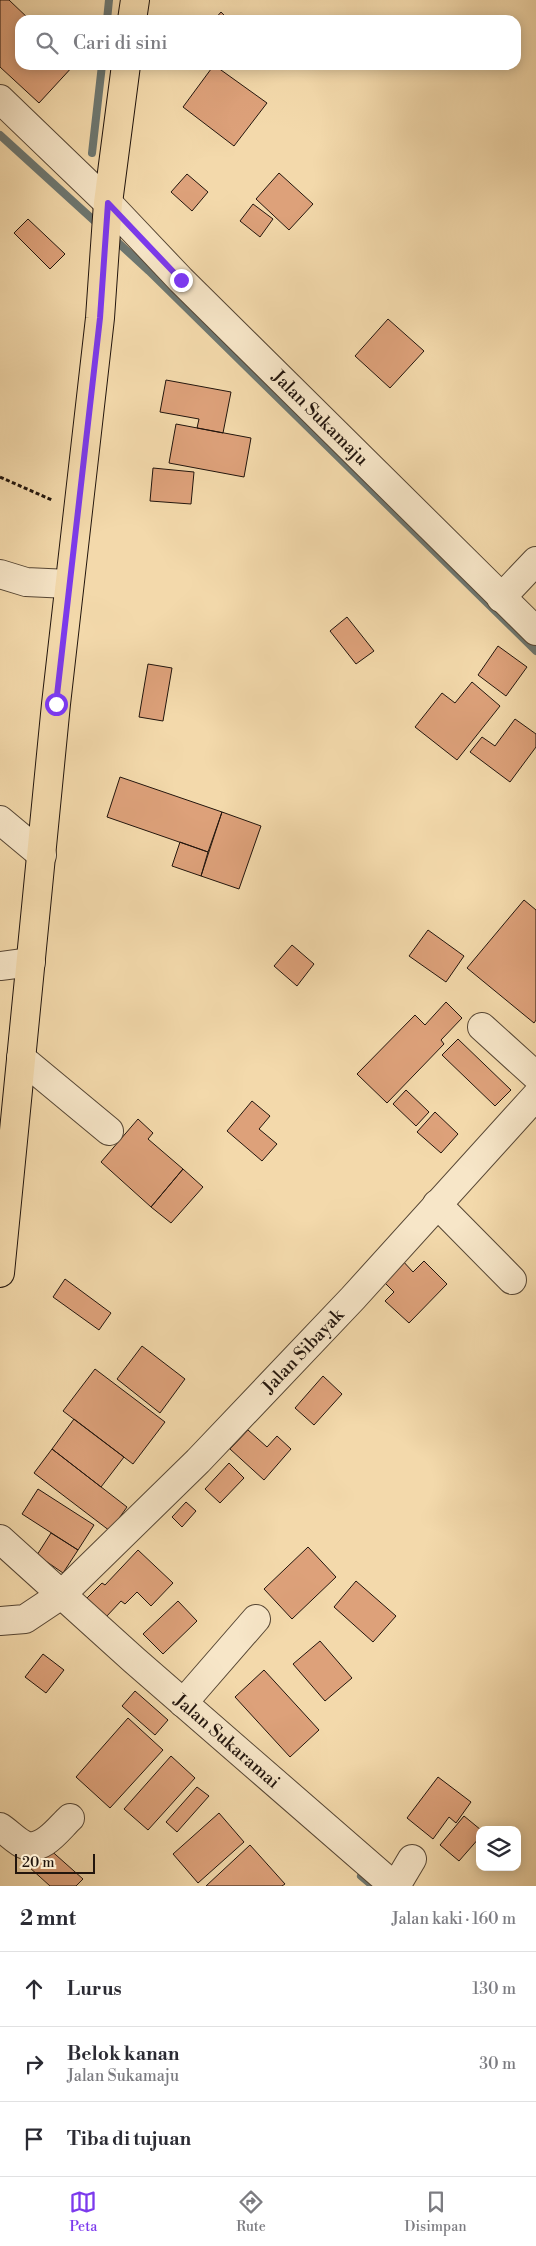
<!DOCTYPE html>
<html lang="id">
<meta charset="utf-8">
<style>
body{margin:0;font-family:"Libre Bodoni",serif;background:#f7f7f7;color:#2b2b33}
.controls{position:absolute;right:15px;bottom:15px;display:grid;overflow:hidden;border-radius:10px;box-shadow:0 2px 12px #0003}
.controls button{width:45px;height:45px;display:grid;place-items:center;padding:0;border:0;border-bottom:1px solid #e1e1e2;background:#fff;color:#2b2b33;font:25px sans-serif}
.scale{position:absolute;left:15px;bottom:12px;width:80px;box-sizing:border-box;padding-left:5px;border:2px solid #22150d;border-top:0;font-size:14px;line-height:18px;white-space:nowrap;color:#22150d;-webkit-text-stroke:4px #f7e6c8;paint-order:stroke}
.stop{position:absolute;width:15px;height:15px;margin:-11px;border:4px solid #7c3aed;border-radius:50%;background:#fff}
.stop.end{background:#7c3aed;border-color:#fff;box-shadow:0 1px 5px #0008}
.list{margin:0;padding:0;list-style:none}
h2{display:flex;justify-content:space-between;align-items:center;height:65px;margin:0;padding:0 20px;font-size:21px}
h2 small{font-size:16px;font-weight:400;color:#7c7c81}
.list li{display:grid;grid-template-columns:32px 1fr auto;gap:15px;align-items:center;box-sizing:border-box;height:75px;padding:0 20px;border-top:1px solid #e1e1e2}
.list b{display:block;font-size:19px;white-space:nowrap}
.list p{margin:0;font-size:16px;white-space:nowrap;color:#7c7c81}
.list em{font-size:16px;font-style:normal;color:#7c7c81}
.icon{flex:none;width:28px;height:28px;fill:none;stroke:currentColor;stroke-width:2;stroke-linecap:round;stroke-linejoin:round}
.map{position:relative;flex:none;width:536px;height:1886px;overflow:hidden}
.search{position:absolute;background:#fff;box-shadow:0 2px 12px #0003;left:15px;right:15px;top:15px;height:55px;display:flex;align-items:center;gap:12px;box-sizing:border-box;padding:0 18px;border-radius:15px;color:#7c7c81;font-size:19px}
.sheet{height:290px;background:#fff}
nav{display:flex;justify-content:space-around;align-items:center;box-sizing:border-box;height:70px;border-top:1px solid #e1e1e2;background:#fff;font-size:14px;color:#7c7c81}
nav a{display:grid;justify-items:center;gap:2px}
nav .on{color:#7c3aed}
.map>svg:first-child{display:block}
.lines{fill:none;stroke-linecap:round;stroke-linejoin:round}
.stream{stroke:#6d7771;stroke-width:8}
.building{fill:#dda17a;stroke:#22150d}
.minor-casing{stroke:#564634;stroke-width:30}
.major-casing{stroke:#22150d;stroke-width:30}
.path{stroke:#22150d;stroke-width:3;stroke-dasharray:4 2.5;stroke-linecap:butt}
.minor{stroke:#f7e6c8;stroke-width:28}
.major{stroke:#f3d9ab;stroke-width:28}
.route{stroke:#7c3aed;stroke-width:6}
.labels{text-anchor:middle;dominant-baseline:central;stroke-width:4;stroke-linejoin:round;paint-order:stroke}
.street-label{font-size:18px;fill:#22150d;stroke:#f7e6c8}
</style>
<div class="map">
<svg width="536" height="1886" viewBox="0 0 536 1886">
<rect width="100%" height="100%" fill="#f3d9ab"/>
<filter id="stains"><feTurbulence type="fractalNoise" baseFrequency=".004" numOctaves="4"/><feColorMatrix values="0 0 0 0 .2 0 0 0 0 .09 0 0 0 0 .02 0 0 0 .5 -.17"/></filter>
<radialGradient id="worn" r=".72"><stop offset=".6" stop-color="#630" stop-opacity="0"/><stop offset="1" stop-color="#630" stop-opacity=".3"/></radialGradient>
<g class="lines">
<path class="stream" d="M107,20L109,0
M0,135L100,226
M92,153L102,65
M112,237L149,271L536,651
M361,1876L373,1886"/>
</g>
<path class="building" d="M0,0H9L30,20H20V65H74L39,103L0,67Z
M221,12L229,20H214Z
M214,65L267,103L234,146L183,107Z
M279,173L313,204L289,230L256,199Z
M187,174L208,192L192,211L171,192Z
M253,204L273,219L260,237L240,221Z
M28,219L65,254L50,269L14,233Z
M388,319L424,351L390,388L355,356Z
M166,380L231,392L223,433L197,428L199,419L160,412Z
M176,424L251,438L244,477L169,463Z
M153,468L194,472L191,504L150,501Z
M347,617L374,651L356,664L330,631Z
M498,646L527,667L506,696L478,675Z
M148,664L172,668L163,721L139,717Z
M472,682L500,706L457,760L415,727L442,693L455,703Z
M515,719L536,734V747L510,782L470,752L482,737L495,746Z
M120,777L222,812L208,852L107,817Z
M222,812L261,826L239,889L201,876Z
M180,842L208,852L201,876L172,866Z
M524,900L536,910V1020L534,1023L467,968Z
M428,930L464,956L446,982L409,956Z
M292,945L314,964L297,986L274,966Z
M446,1002L462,1018L441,1040L444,1044L387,1103L357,1074L415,1015L425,1025Z
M458,1039L511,1090L495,1106L442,1055Z
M406,1090L429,1112L416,1126L393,1104Z
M252,1101L270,1116L259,1129L277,1144L262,1161L227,1131Z
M435,1112L458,1134L441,1153L417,1132Z
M138,1119L153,1133L148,1139L183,1169L151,1207L101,1162Z
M183,1169L203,1187L171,1223L151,1207Z
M401,1259L413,1272L424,1261L447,1284L409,1323L385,1301L394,1292L381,1279Z
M65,1279L111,1313L99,1330L53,1297Z
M142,1346L185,1379L160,1413L117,1379Z
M95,1369L165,1422L133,1464L63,1411Z
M323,1376L342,1394L314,1425L295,1408Z
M74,1419L124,1457L101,1487L52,1449Z
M248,1430L267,1447L277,1436L291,1449L264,1480L230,1449Z
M52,1449L127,1507L110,1531L34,1473Z
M229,1463L244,1478L220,1503L205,1489Z
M38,1489L94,1525L78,1550L22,1514Z
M186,1502L196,1511L182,1527L172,1517Z
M51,1533L78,1550L63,1573L37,1555Z
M308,1547L336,1577L292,1619L264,1589Z
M138,1550L173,1583L151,1606L137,1592L125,1604L121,1601L106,1617L87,1598L102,1583L105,1585Z
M356,1581L396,1616L373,1642L334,1607Z
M178,1601L197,1621L163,1654L143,1634Z
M320,1641L352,1678L325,1701L293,1664Z
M43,1654L64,1670L46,1693L25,1677Z
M264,1670L319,1730L290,1757L235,1697Z
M135,1691L168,1720L155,1735L122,1706Z
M128,1718L163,1750L110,1808L76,1777Z
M171,1756L195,1778L148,1830L124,1809Z
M438,1777L471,1802L456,1823L449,1817L433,1839L407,1818Z
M197,1787L209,1796L177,1832L166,1822Z
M219,1813L244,1842L198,1883L173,1854Z
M464,1816L481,1830L480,1837L459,1861L440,1845Z
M250,1845L285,1884L282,1886H206Z
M47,1847L83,1879L76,1886H50L29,1867Z"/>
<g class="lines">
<g class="minor-casing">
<g id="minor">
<path id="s1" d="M0,99L108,203L181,280L536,631"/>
<path d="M0,574L26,582L69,584"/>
<path d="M501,598L536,561"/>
<path d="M0,820L42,855"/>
<path d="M0,966L31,962"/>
<path d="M482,1027L536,1076"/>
<path d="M21,1058L109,1131"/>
<path d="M437,1204L512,1280"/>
<path id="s2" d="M0,1539L134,1660L394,1886"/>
<path id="s3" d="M0,1621L25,1619L61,1595L198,1461L353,1298L536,1096"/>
<path d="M183,1703L256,1619"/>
<path d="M0,1827C8,1832 17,1842 25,1845C43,1852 59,1828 70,1818"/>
<path d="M396,1886L412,1859"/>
</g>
</g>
<g class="major-casing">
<path id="major" d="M132,20L135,0
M0,1273L56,704L100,318L108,203L126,65"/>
</g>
<path class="path" d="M0,477L52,500"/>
<use href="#minor" class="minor"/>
<use href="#major" class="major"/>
</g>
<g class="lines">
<path class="route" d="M56,704L100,318L108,203L181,280"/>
</g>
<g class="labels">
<g class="street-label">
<text stroke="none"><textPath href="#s1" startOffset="452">Jalan Sukamaju</textPath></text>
<text stroke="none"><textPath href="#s3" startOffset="412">Jalan Sibayak</textPath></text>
<text stroke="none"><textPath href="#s2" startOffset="304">Jalan Sukaramai</textPath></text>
</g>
</g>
<rect width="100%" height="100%" filter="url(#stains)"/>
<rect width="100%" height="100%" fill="url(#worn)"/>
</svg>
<div class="controls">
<button><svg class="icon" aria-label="layers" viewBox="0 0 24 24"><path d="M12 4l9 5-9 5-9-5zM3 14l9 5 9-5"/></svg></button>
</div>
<div class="scale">20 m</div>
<div class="stop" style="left:56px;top:704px"></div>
<div class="stop end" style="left:181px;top:280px"></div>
<div class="search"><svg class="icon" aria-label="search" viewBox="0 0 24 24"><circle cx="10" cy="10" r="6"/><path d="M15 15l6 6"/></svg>Cari di sini</div>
</div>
<section class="sheet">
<h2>2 mnt<small>Jalan kaki · 160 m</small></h2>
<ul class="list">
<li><svg class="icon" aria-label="ahead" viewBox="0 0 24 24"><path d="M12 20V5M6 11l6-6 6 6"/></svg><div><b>Lurus</b></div><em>130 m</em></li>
<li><svg class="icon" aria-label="right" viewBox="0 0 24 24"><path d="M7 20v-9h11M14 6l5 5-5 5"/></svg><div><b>Belok kanan</b><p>Jalan Sukamaju</p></div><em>30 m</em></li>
<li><svg class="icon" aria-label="arrive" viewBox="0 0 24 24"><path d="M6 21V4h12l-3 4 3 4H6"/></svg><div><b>Tiba di tujuan</b></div></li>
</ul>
</section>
<nav>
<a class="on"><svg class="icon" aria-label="map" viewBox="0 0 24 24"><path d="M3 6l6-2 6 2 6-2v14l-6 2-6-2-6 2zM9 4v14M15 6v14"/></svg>Peta</a>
<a><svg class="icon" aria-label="directions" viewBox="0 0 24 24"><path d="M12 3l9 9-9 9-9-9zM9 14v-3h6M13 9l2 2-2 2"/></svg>Rute</a>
<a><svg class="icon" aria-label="saved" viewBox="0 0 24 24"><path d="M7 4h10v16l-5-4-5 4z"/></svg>Disimpan</a>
</nav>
